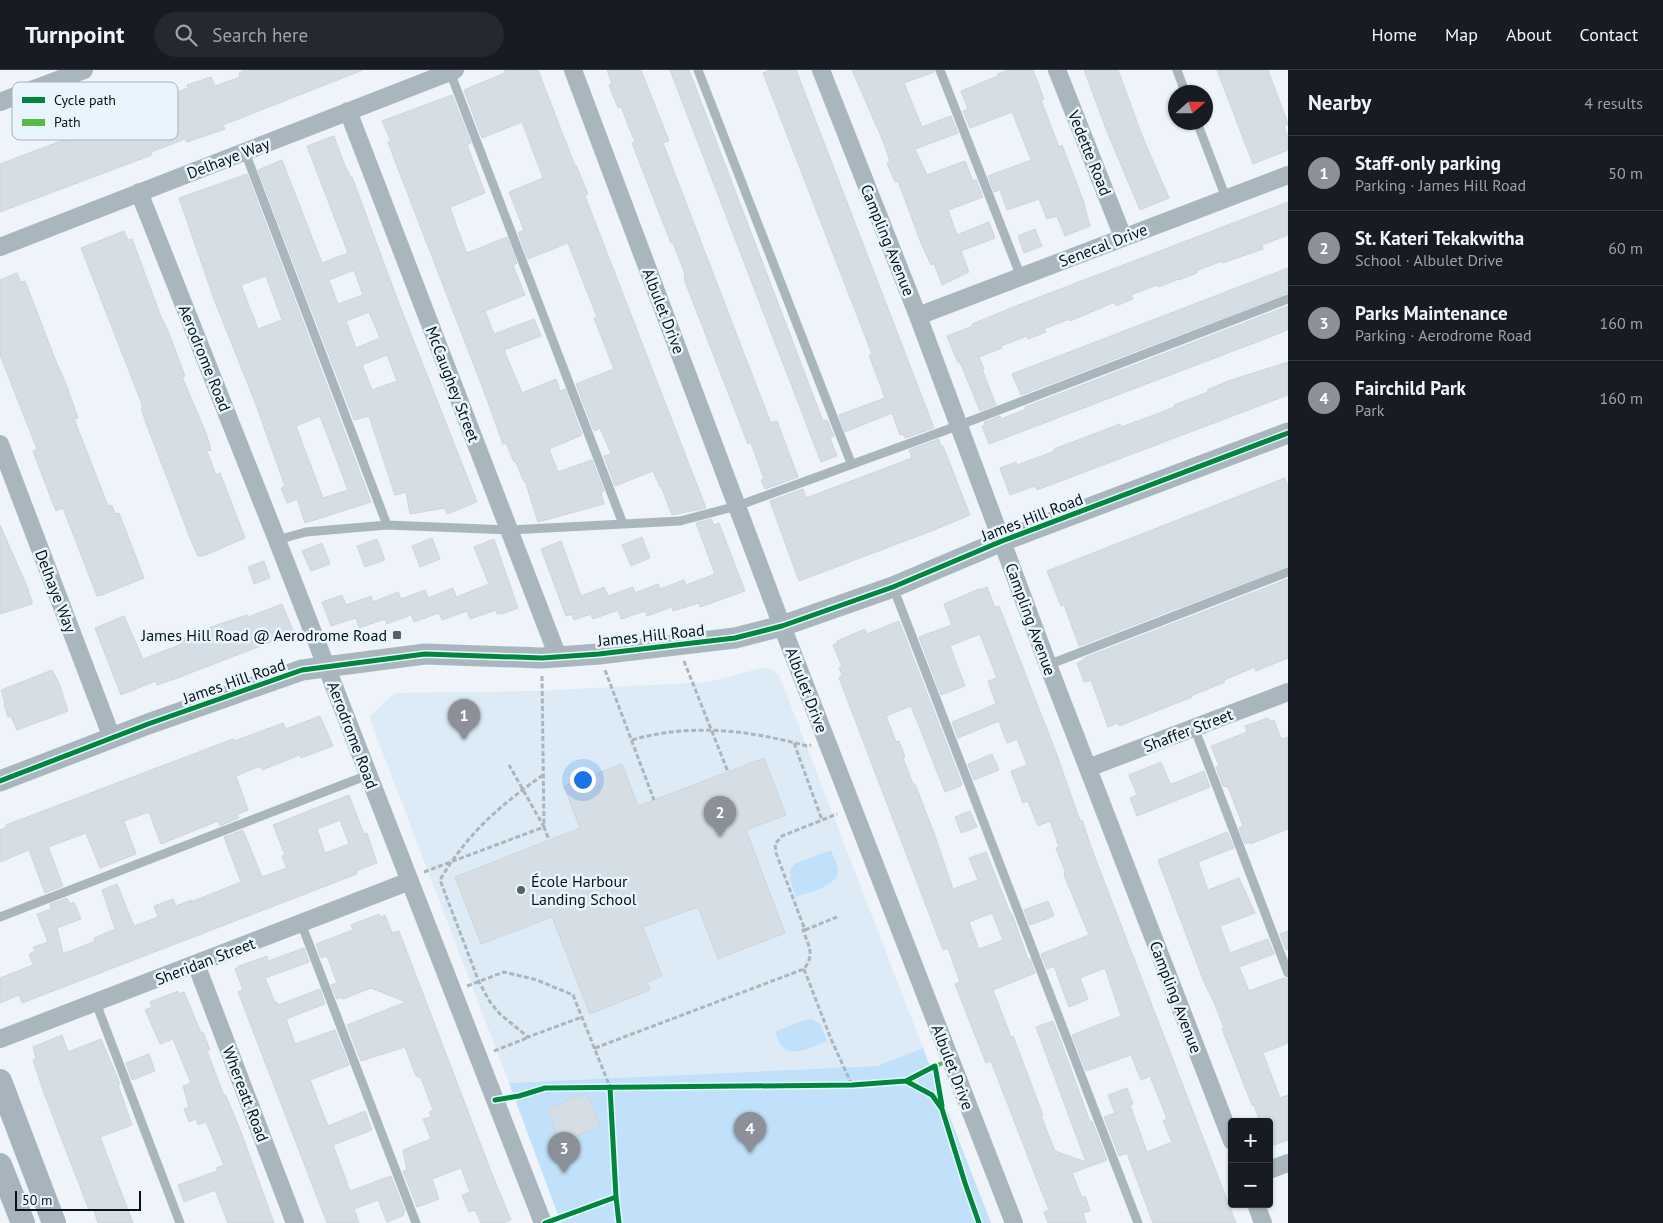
<!DOCTYPE html>
<meta charset="utf-8">
<style>
body{margin:0;font-family:"PT Sans",sans-serif;background:#242831;color:#f1f3f6}
.controls{position:absolute;right:15px;bottom:15px;display:grid;overflow:hidden;border-radius:5px;box-shadow:0 1px 4px #0004}
.controls button{width:45px;height:45px;display:grid;place-items:center;padding:0;border:0;border-bottom:1px solid #363941;background:#171b24;color:#f1f3f6;font:25px sans-serif}
.compass{position:absolute;left:1168px;top:15px;width:45px;height:45px;border-radius:50%;background:#171b24;box-shadow:0 1px 4px #0004;rotate:69deg}
.scale{position:absolute;left:15px;bottom:12px;width:126px;box-sizing:border-box;padding-left:5px;border:2px solid #0b1217;border-top:0;font-size:14px;line-height:18px;white-space:nowrap;color:#0b1217;-webkit-text-stroke:4px #e9f5fe;paint-order:stroke}
.you{position:absolute;left:582px;top:709px;width:18px;height:18px;margin:-12px;border:4px solid #fff;border-radius:50%;background:#1a73e8;box-shadow:0 0 0 8px #1a73e833}
.badge{display:grid;place-items:center;width:32px;height:32px;border-radius:50%;background:#8c9099;color:#fff;font-size:16px;font-weight:700}
.pin{position:absolute;translate:-50% -41px;filter:drop-shadow(0 1px 2px #0008)}
.pin::after{content:'';position:absolute;top:26px;width:18px;height:15px;background:inherit;clip-path:polygon(0 0,100% 0,50% 100%)}
.list{margin:0;padding:0;list-style:none}
h2{display:flex;justify-content:space-between;align-items:center;height:65px;margin:0;padding:0 20px;font-size:21px}
h2 small{font-size:16px;font-weight:400;color:#9ea1a6}
.list li{display:grid;grid-template-columns:32px 1fr auto;gap:15px;align-items:center;box-sizing:border-box;height:75px;padding:0 20px;border-top:1px solid #363941}
.list b{display:block;font-size:19px;white-space:nowrap}
.list p{margin:0;font-size:16px;white-space:nowrap;color:#9ea1a6}
.list em{font-size:16px;font-style:normal;color:#9ea1a6}
.icon{flex:none;width:28px;height:28px;fill:none;stroke:currentColor;stroke-width:2;stroke-linecap:round;stroke-linejoin:round}
.map{position:relative;flex:none;width:1288px;height:1153px;overflow:hidden}
header{display:flex;align-items:center;gap:30px;box-sizing:border-box;height:70px;padding:0 25px;background:#171b24;border-bottom:1px solid #363941}
header strong{font-size:24px}
nav{display:flex;gap:28px;margin-inline-start:auto;font-size:18px}
.search{width:350px;height:45px;background:#242831;display:flex;align-items:center;gap:12px;box-sizing:border-box;padding:0 18px;border-radius:28px;color:#9ea1a6;font-size:19px}
main{display:flex}
aside{flex:1;background:#171b24}
.map>svg:first-child{display:block}
.built{fill:#dcebf5}
.green{fill:#c0e1f9}
.building{fill:#d4dee4;stroke:#cfd5db;fill-rule:evenodd}
.lines{fill:none;stroke-linecap:round;stroke-linejoin:round}
.path{stroke:#adb5bb;stroke-width:3;stroke-dasharray:5 2.5;stroke-linecap:butt}
.service{stroke:#aab6be;stroke-width:9}
.minor{stroke:#aab6be;stroke-width:18}
.tertiary{stroke:#aab6be;stroke-width:21}
.secondary{stroke:#a8b4bd;stroke-width:24}
.quiet{stroke:#58b947;stroke-width:4;stroke-dasharray:8 4;stroke-linecap:butt}
.cycleway-casing{stroke:#e9f5fe;stroke-width:8}
.cycleway{stroke:#00873e;stroke-width:5}
.poi-dot{fill:#5a6166;stroke:#e9f5fe;stroke-width:2}
.labels{text-anchor:middle;dominant-baseline:central;stroke-width:5;stroke-linejoin:round;paint-order:stroke}
.street-label{font-size:16px;fill:#0b1217;stroke:#e9f5fe}
.poi-label{font-size:16px;fill:#0b1217;stroke:#e9f5fe;text-anchor:end}
.key{fill:#e9f5fe;stroke:#a6b1b9;stroke-width:1}
.key-label{font-size:14px;fill:#0b1217}
</style>
<header>
<strong>Turnpoint</strong>
<div class="search"><svg class="icon" aria-label="search" viewBox="0 0 24 24"><circle cx="10" cy="10" r="6"/><path d="M15 15l6 6"/></svg>Search here</div>
<nav><a>Home</a><a>Map</a><a>About</a><a>Contact</a></nav>
</header>
<main>
<div class="map">
<svg width="1288" height="1153" viewBox="0 0 1288 1153">
<rect width="100%" height="100%" fill="#eef4f9"/>
<path class="built" d="M766,597L779,605L923,978L877,996L509,1013L369,647L395,623L537,621L708,612Z"/>
<path class="green" d="M831,780C833,786 836,792 838,798C841,816 808,822 796,827L790,810L791,798L795,794Z
M812,949L821,955L827,971C816,975 793,989 782,976C779,973 777,966 775,962L805,950Z
M923,978L991,1153H561L509,1013L877,996Z"/>
<path class="building" d="M246,0H363L223,55L225,59L187,72L185,69L151,82L152,85L0,142V94L66,69L67,72L145,42L143,37L188,18L187,15L211,7L215,16L240,7L239,3Z
M504,0H538L575,96L576,95L588,124L585,126L706,438L672,445L661,416L660,417L653,401L615,416L604,386L611,384L600,358L594,361L576,314L614,299L594,248L597,247L568,173L528,189L518,163L524,160L509,122L543,108L522,52L482,68L464,20L505,3Z
M607,0H641L669,71L663,73L748,294L771,353L777,351L798,407L765,419L761,410L764,409L751,373L748,374L684,209H685L684,201L673,173H671L632,73L635,72L621,37L618,38L609,15L612,14Z
M670,0H689L818,338L823,351L827,350L834,366L830,368L837,386L821,392Z
M770,0H796L934,358L905,368L903,364L900,365L892,343L845,362L839,345L885,328L869,285L872,284L763,3Z
M852,0H934V2L904,13L922,57L951,46L958,63L915,79L927,105L965,91L973,111L976,110L983,127L948,140L957,165L989,152L995,168L961,181L969,202L942,215L934,193L931,195L921,173L898,111L895,112L887,93L890,91L883,71Z
M1008,0H1033L1044,29L1041,30L1059,77L1062,75L1083,130L1090,156L1065,166L1057,146L1047,149L1039,129L1007,140L1000,120L994,122L988,106L1031,90L1030,87L1012,42L970,58L963,41L968,39L961,21L998,6L997,4Z
M1084,0H1118L1143,68L1169,128L1140,140L1108,64Z
M1217,0H1268L1288,54L1284,56L1288,67V80L1253,94Z
M452,25L471,73L467,75L485,123L450,137L457,158L467,183L507,167L517,193L513,195L525,225L485,241L494,264L534,249L541,266L504,280L522,323L556,309L560,321L565,319L582,365L549,379L558,402L592,390L604,421L601,422L604,434L538,452L525,411L524,412L516,392H514L506,373L503,374L482,316L395,91L388,72L391,71L382,51Z
M334,66L343,91L351,108L352,107L398,231L477,432L447,444L445,438L410,444L406,422L395,425L369,346L354,350L258,100L282,90L322,193L348,183L307,76ZM354,200L363,225L338,234L329,210ZM369,242L380,268L356,278L346,251ZM387,285L397,311L372,320L362,295Z
M247,104L371,432L305,453L297,429L287,433L281,418L285,416L255,332L214,229L179,128ZM266,206L282,250L258,259L241,215ZM320,346L348,420L323,428L296,356Z
M1288,132V165L1262,175L1263,179L1223,193L1222,191L1196,201L1197,203L1179,210V209L1158,217L1157,215L1131,225L1133,229L1116,236L1115,232L1070,251L1069,249L1044,259L1046,262L1028,269L1027,266L1001,276L1002,278L979,287L984,299H982L996,335L980,341L960,292L958,293L947,266L973,256L972,254L1016,236Z
M1035,159L1042,176L1024,183L1018,166Z
M124,161L128,170L132,169L134,174L161,247L168,261L185,306L182,307L206,363L211,380L207,381L216,405L220,403L222,408L245,468L203,486H198L192,473L146,353L141,338L143,337L81,178Z
M1288,198V223L1021,325L1012,304Z
M17,203L21,212L25,211L27,216L55,289L66,314L78,348L74,349L108,436L112,435L115,444L119,443L144,508L102,525L97,526L63,438L56,441L50,426L33,381L37,379L0,285V210Z
M1288,236V259L1283,262L989,374L982,356L985,355L984,352L1000,346L1001,349L1026,339L1025,337Z
M1288,292V325L1037,420L1035,416L1010,425L1000,398L1016,392L1017,395L1055,381L1054,379L1120,354L1121,357L1143,349L1175,337L1174,335L1208,322L1207,320L1228,311Z
M939,369L941,376H943L970,445L934,460L799,511L770,431L803,419L806,428L912,388L909,380Z
M1285,408L1288,416V496L1079,576L1064,535L1061,536L1047,501Z
M711,449L714,455L719,453L745,521L700,537L699,533L673,541L672,537L647,546L645,541L621,549L618,540L593,549L591,544L574,550L572,544L566,546L541,479L561,471L581,526L604,517L608,526L633,517L635,523L658,514L660,519L684,510L686,515L715,504L696,453Z
M0,455L29,521H28L32,531V534L0,544Z
M642,467L650,488L631,496L622,475Z
M432,468L440,489L420,497L412,476Z
M377,469L385,490L365,497L357,476Z
M494,469L518,538L502,544L501,543L497,544L496,540L470,549L467,541L442,550L439,543L414,552L411,545L387,554L385,549L359,558L356,548L331,556L322,532L342,525L346,535L371,526L373,532L398,522L401,529L425,520L428,528L453,518L456,527L489,514L474,477Z
M322,473L330,494L311,501L302,481Z
M264,491L270,508L254,514L248,497Z
M1288,509V588L1256,601L1255,597L1224,610L1225,612L1191,626L1192,627L1119,656L1118,653L1108,657L1091,610L1084,612L1077,593L1084,590V588Z
M987,517L995,537L999,536L1057,685L1080,751L1082,750L1094,785L1236,1153H1153L1127,1083L1119,1086L1104,1047L1115,1043L1108,1025L1127,1018L1133,1034L1130,1035L1147,1082L1172,1072L1163,1051L1167,1049L1150,1006L1141,1010L1131,985L1086,1001L1072,965L1121,946L1105,898L1080,908L1088,929L1069,937L1054,896L1047,899L1041,884L1089,865L1064,805L1065,801L1056,778L1059,777L1050,751L1038,756L1028,731L1023,733L1011,701L1027,695L1017,669L1007,673L999,651L958,668L952,652L996,634L988,611L997,608L980,564L950,576L965,616L941,625L919,567L952,555L944,534L979,519L980,520Z
M282,534L293,560L282,564L284,567L180,607L157,615L156,611L121,625L95,558L124,546L143,589L182,574L180,570L211,557L247,545L248,547Z
M899,551L962,714L961,716L945,722L911,636L886,646L896,672L899,671L905,687L903,688L913,714H915L934,763L953,819L978,810L969,788L986,782L1011,845L1012,844L1028,889H1030L1035,903L993,920L1011,967L1013,966L1043,1045L1041,1046L1055,1081L1086,1092L1036,957L1053,951L1060,969L1090,1052L1092,1051L1107,1090L1072,1103L1082,1128L1085,1126L1090,1141L1083,1143L1086,1153H1048L1044,1142L1049,1140L1037,1110L991,991L986,993L962,932L955,914L960,912L948,878L943,880L839,608L842,605L839,598L842,597L833,575L837,573V571L865,559L867,564ZM992,843L1003,870L979,879L969,852Z
M52,600L59,613L68,641L17,660L11,646L8,647L4,634L5,633L1,620Z
M320,646L333,676L301,688L300,685L262,700L260,696L236,706L248,740L237,745L239,748L220,756L218,751L161,774L149,742L124,751L136,784L100,798L86,763L48,777L63,816L45,823L29,780L0,792V760L7,757L6,755L233,669L234,671L283,653L286,659Z
M1268,648L1270,651L1274,650L1281,669L1288,667V759L1250,774L1249,772L1245,774L1239,758L1243,756L1228,717L1223,716L1216,697L1219,696L1211,676L1247,662L1245,656Z
M992,684L999,700L974,710L968,694Z
M764,688L786,745L746,760L785,863L718,889L698,837L643,857L662,906L647,912L650,920L590,944L552,847L481,874L455,807L580,758L564,716L622,694L638,736Z
M1161,692L1170,713L1172,714L1204,701L1210,717L1137,746L1130,728L1137,725L1129,705Z
M349,725L364,764L367,763L377,793L356,801L357,804L22,933L19,925L0,933V908L33,895L29,884L35,881L33,877L48,872L37,844L51,839L50,834L67,828L70,834L74,832L81,849L57,858L63,883L71,881L95,871L94,868L115,859L102,820L117,814L134,856L158,847L154,836L173,829L176,836L191,830V832L241,812L224,767L243,760L262,807L287,798L282,786L285,785L273,755ZM340,750L349,774L325,783L317,759Z
M970,741L977,757L961,763L955,747Z
M1227,762L1234,778L1198,792L1208,820L1239,808L1255,843L1220,856L1230,883L1268,869L1274,884L1239,897L1249,921L1284,908L1288,909V973L1263,983L1280,1028L1288,1025V1070L1274,1075L1269,1062V1052H1260L1254,1035H1252L1222,959L1224,958L1213,930L1204,912L1158,790Z
M1048,831L1054,846L1030,855L1024,840Z
M379,844L380,847L385,845L392,863L399,861L490,1099L511,1150L503,1153H481L475,1140L469,1142L462,1125L470,1122L461,1098L432,1109L439,1129L417,1137L403,1101L407,1100L403,1080L431,1069L423,1049L431,1047L429,1042L433,1040L421,1008L416,1006L405,977L361,991L347,955L406,932L371,918L343,929L342,927L337,929L331,915L337,913L327,886L321,888L316,874L353,860L351,855Z
M1288,861V879L1286,880L1280,864Z
M304,878L309,892L265,908L275,933L277,932L278,935L320,919L325,934L286,949L295,974L335,960L349,995L310,1010L328,1056L365,1041L372,1060L333,1075L350,1121L391,1106L405,1142H403L404,1145L387,1152L378,1130L354,1139L359,1153H327L238,922L243,920L235,899L239,896L267,886L268,891Z
M178,921L179,924L184,922L201,963L203,962L210,980L207,981L223,1023L226,1026L241,1062L274,1153H228L215,1120L184,1132L178,1115L217,1101L216,1098L224,1095L206,1052L198,1055L196,1049L189,1052L184,1039L189,1037L183,1016L191,1013L173,969L160,974L145,940L152,937L150,932Z
M62,965L68,982L101,969L120,1014L118,1015L132,1055L100,1067L133,1153H98L93,1138L89,1140L44,1023L33,990L36,989L33,977Z
M149,984L155,1001L132,1010L126,993Z
M587,1024L600,1057L560,1072L547,1039L566,1032L565,1030L578,1025V1027Z"/>
<g class="lines">
<path class="path" d="M684,591L728,702
M605,600L654,730
M542,606L544,757L549,770
M632,670C691,653 748,660 807,676L811,675
M794,673L822,750
M543,705C499,736 467,764 440,810L479,912L490,932L500,944L528,967L582,947
M424,802L544,757L509,695
M805,860L837,847
M804,899L831,969L852,1015
M467,916L504,902L537,910L573,925L610,1017
M595,978L804,899C815,884 809,877 803,860H805L776,783L775,774L782,766L837,744
M494,981L527,968"/>
<path class="service" d="M698,0L851,393
M940,0L1021,207
M1177,0L1185,22
M450,2L623,454
M1197,52L1226,128
M245,82L387,455
M277,470L306,462L387,455L510,460L680,451L737,436L960,355L1288,229
M893,517L1138,1153
M1048,595L1288,502
M1194,657L1288,903
M0,847L368,705
M301,853L416,1153
M96,933L180,1153"/>
<path class="minor" d="M573,0L782,556L1014,1153
M821,0L918,246L1048,595L1232,1071
M1057,0L1123,167
M0,32L84,0
M348,41L558,587
M139,122L277,470L543,1153
M0,177L455,0
M918,246L1288,105
M0,374L112,668
M1088,698L1288,622
M196,894L295,1153
M0,969L410,811
M1269,1100L1288,1093
M1256,1134L1263,1153"/>
<path class="tertiary" d="M0,711L148,654L302,600L425,584L542,588L599,584L735,568L782,556L893,517L1002,471L1288,363"/>
<path class="secondary" d="M0,1011L54,1153
M0,1095L23,1153"/>
<path class="quiet" d="M935,996L951,990"/>
<g class="cycleway-casing">
<path id="cycleway" d="M0,711L148,654L302,600L425,584L542,588L599,584L735,568L782,556L893,517L1002,471L1288,363
M906,1011L935,996L942,1036
M610,1017L616,1127L619,1153
M495,1030L519,1026L545,1018L852,1015L906,1011L932,1025L942,1039L965,1113L979,1153
M545,1153L616,1127"/>
</g>
<use href="#cycleway" class="cycleway"/>
</g>
<g class="poi-dot">
<rect x="392" y="560" width="10" height="10" rx="2.5"/>
<circle cx="521" cy="820" r="5"/>
</g>
<g class="labels">
<g class="street-label">
<text transform="translate(1090 83) rotate(68)">Vedette Road</text>
<text transform="translate(228 88) rotate(-21)">Delhaye Way</text>
<text transform="translate(888 170) rotate(68)">Campling Avenue</text>
<text transform="translate(1103 175) rotate(-21)">Senecal Drive</text>
<text transform="translate(664 241) rotate(69)">Albulet Drive</text>
<text transform="translate(205 288) rotate(68)">Aerodrome Road</text>
<text transform="translate(453 314) rotate(69)">McCaughey Street</text>
<text transform="translate(1032 447) rotate(-21)">James Hill Road</text>
<text transform="translate(56 521) rotate(69)">Delhaye Way</text>
<text transform="translate(1031 549) rotate(70)">Campling Avenue</text>
<text transform="translate(651 565) rotate(-6)">James Hill Road</text>
<text transform="translate(234 611) rotate(-19)">James Hill Road</text>
<text transform="translate(807 620) rotate(69)">Albulet Drive</text>
<text transform="translate(1188 660) rotate(-21)">Shaffer Street</text>
<text transform="translate(353 665) rotate(69)">Aerodrome Road</text>
<text transform="translate(205 891) rotate(-21)">Sheridan Street</text>
<text transform="translate(1176 927) rotate(69)">Campling Avenue</text>
<text transform="translate(953 997) rotate(69)">Albulet Drive</text>
<text transform="translate(246 1024) rotate(69)">Whereatt Road</text>
</g>
<g class="poi-label">
<text x="387" y="565">James Hill Road @ Aerodrome Road</text>
<text x="531" y="811" text-anchor="start">École Harbour<tspan x="531" dy="18">Landing School</tspan></text>
</g>
</g>
<rect x="12" y="12" width="166" height="58" rx="8" class="key"/>
<rect x="22" y="27" width="23" height="6" fill="#00873e"/>
<rect x="22" y="49" width="23" height="7" fill="#58b947"/>
<g class="key-label">
<text x="54" y="35">Cycle path</text>
<text x="54" y="57">Path</text>
</g>
</svg>
<div class="controls">
<button>+</button>
<button>−</button>
</div>
<svg class="compass" viewBox="-18 -18 36 36"><path d="M0-13l5 13h-10z" fill="#e53935"/><path d="M0 13l5-13h-10z" fill="#9ea1a6"/></svg>
<div class="scale">50 m</div>
<div class="you"></div>
<div class="pin badge" style="left:464px;top:670px">1</div>
<div class="pin badge" style="left:720px;top:767px">2</div>
<div class="pin badge" style="left:564px;top:1103px">3</div>
<div class="pin badge" style="left:750px;top:1083px">4</div>
</div>
<aside>
<h2>Nearby<small>4 results</small></h2>
<ul class="list">
<li><span class="badge">1</span><div><b>Staff-only parking</b><p>Parking · James Hill Road</p></div><em>50 m</em></li>
<li><span class="badge">2</span><div><b>St. Kateri Tekakwitha</b><p>School · Albulet Drive</p></div><em>60 m</em></li>
<li><span class="badge">3</span><div><b>Parks Maintenance</b><p>Parking · Aerodrome Road</p></div><em>160 m</em></li>
<li><span class="badge">4</span><div><b>Fairchild Park</b><p>Park</p></div><em>160 m</em></li>
</ul>
</aside>
</main>
